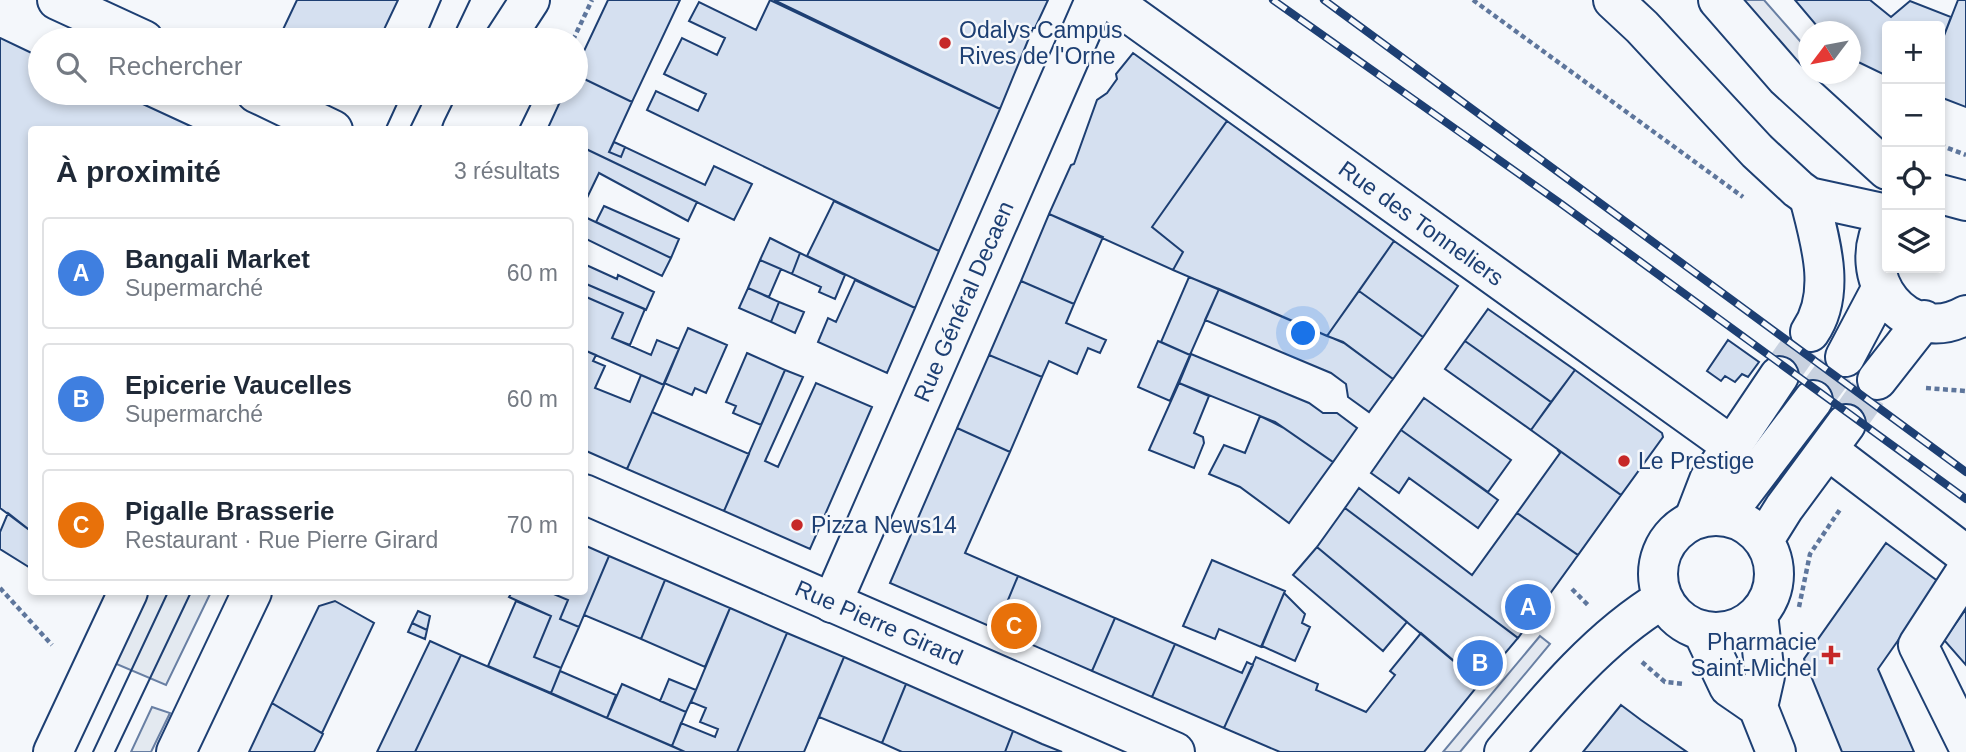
<!DOCTYPE html>
<html lang="fr">
<meta charset="utf-8">
<style>
body{margin:0;font-family:Helvetica,sans-serif;background:#f6f6f7;color:#1f2937}
.controls{position:absolute;right:21px;top:21px;display:grid;overflow:hidden;border-radius:7px;box-shadow:0 4px 10px #0003}
.controls button{width:63px;height:63px;display:grid;place-items:center;padding:0;border:0;border-bottom:2px solid #e0e1e3;background:#fff;color:#1f2937;font:35px sans-serif}
.compass{position:absolute;left:1798px;top:21px;width:63px;height:63px;border-radius:50%;background:#fff;box-shadow:0 4px 10px #0003;rotate:238deg}
.you{position:absolute;left:1304px;top:334px;width:24px;height:24px;margin:-18px;border:5px solid #fff;border-radius:50%;background:#1a73e8;box-shadow:0 0 0 10px #1a73e833}
.badge{display:grid;place-items:center;width:46px;height:46px;border-radius:50%;background:#2563eb;color:#fff;font-size:23px;font-weight:700}
.pin{position:absolute;translate:-50% -50%;border:4px solid #fff;box-shadow:0 2px 7px #0006}
.list{margin:0;padding:0;list-style:none}
h2{display:flex;justify-content:space-between;align-items:center;height:91px;margin:0;padding:0 28px;font-size:30px}
h2 small{font-size:23px;font-weight:400;color:#747a83}
.list li{display:grid;grid-template-columns:46px 1fr auto;gap:21px;align-items:center;box-sizing:border-box;height:112px;margin:0 14px 14px;padding:0 14px;border:2px solid #e0e1e3;border-radius:7px}
.list b{display:block;font-size:26px;white-space:nowrap}
.list p{margin:0;font-size:23px;white-space:nowrap;color:#747a83}
.list em{font-size:23px;font-style:normal;color:#747a83}
.icon{flex:none;width:38px;height:38px;fill:none;stroke:currentColor;stroke-width:2;stroke-linecap:round;stroke-linejoin:round}
.map{position:relative;flex:none;width:1966px;height:752px;overflow:hidden}
.search{position:absolute;background:#fff;box-shadow:0 4px 10px #0003;left:28px;top:28px;width:560px;height:77px;display:flex;align-items:center;gap:18px;box-sizing:border-box;padding:0 24px;border-radius:38px;color:#747a83;font-size:26px}
.panel{position:absolute;background:#fff;box-shadow:0 4px 10px #0003;left:28px;top:126px;width:560px;height:469px;border-radius:7px}
.map>svg:first-child{display:block}
.green{fill:#e3e9f0;stroke:#687fa3;stroke-width:2}
.parking{fill:#e3e8f0;stroke:#687fa3;stroke-width:2}
.building{fill:#d5e0f0;stroke:#1d3f73;stroke-width:2}
.lines{fill:none;stroke-linecap:round;stroke-linejoin:round}
.minor-tunnel{stroke:#c9d2e0;stroke-width:38;stroke-dasharray:38 19;stroke-linecap:butt}
.major-tunnel{stroke:#c9d2e0;stroke-width:38;stroke-dasharray:38 19;stroke-linecap:butt}
.minor-casing{stroke:#1d3f73;stroke-width:42}
.major-casing{stroke:#1d3f73;stroke-width:42}
.path{stroke:#5e769c;stroke-width:4.5;stroke-dasharray:5 3.5;stroke-linecap:butt}
.minor{stroke:#f4f7fb;stroke-width:38}
.major{stroke:#f4f7fb;stroke-width:38}
.tram{stroke:#1d3f73;stroke-width:2}
.rail-casing{stroke:#1d3f73;stroke-width:8}
.rail{stroke:#f4f7fb;stroke-width:5;stroke-dasharray:16;stroke-linecap:butt}
.poi-dot{fill:#c62828;stroke:#f4f7fb;stroke-width:2.5}
.labels{text-anchor:middle;dominant-baseline:central;stroke-width:5;stroke-linejoin:round;paint-order:stroke}
.poi-label{font-size:23px;fill:#1d3f73;stroke:#f4f7fb;text-anchor:start}
.street-label{font-size:23px;fill:#1d3f73;stroke:#f4f7fb}
</style>
<div class="map">
<svg width="1966" height="752" viewBox="0 0 1966 752">
<rect width="100%" height="100%" fill="#f4f7fb"/>
<path class="green" d="M140,592H211L166,685L107,660Z
M152,707L170,713L151,752H131Z"/>
<path class="parking" d="M1742,0H1764L1808,50V57L1800,65Z
M1540,636L1550,644L1460,752H1443Z"/>
<path class="building" d="M297,0H398L379,40H278Z
M608,0H680L632,102L576,75V68Z
M770,0L1000,109L939,251L647,110L656,91L698,111L706,94L664,74L682,38L717,55L725,38L689,21L699,2L756,30Z
M774,0H1048L1035,28H1033L1000,109Z
M1795,0H1870L1891,17L1910,1L1951,17L1940,46V26H1887V76L1850,58V32H1822Z
M1958,0H1966V107L1940,97V46Z
M0,38L40,57V93H119L199,130H32V532L0,508Z
M1133,53L1227,121L1152,227L1183,252L1173,270L1049,214L1071,165L1074,164L1097,100L1107,93L1117,79L1116,74Z
M576,75L632,102L609,152L621,157L625,147L705,185L714,166L752,184L734,220L584,148V130H547L564,93H576Z
M1227,121L1394,241L1327,336L1173,270L1183,252L1152,227Z
M614,142L625,147L621,157L609,152Z
M584,148L697,202L688,221L599,173L584,204Z
M834,201L939,251L915,308L807,256Z
M604,206L679,239L671,258L596,222Z
M1049,214L1103,237L1074,304L1021,281Z
M585,217L671,258L662,276L584,238Z
M770,238L800,253L792,274L760,260Z
M1394,241L1458,286L1423,337L1359,291Z
M800,253L845,275L835,299L819,292L821,287L792,274Z
M760,260L781,269L769,297L748,288Z
M584,264L617,279L618,275L654,292L646,310L584,283Z
M1189,277L1219,289L1190,355L1161,342Z
M855,280L915,308L887,373L818,342L828,318L836,322Z
M1021,281L1074,304L1066,323L1106,340L1100,353L1088,348L1077,374L1049,361L1042,377L989,355Z
M584,283L645,309L630,345L612,338L623,313L584,296Z
M748,288L779,302L771,322L739,308Z
M1219,289L1344,343L1393,379L1369,412L1348,397L1346,384L1331,373L1205,320Z
M1359,291L1423,337L1393,379L1343,342L1327,336Z
M584,296L623,313L612,338L651,355L657,340L679,349L664,385L584,350Z
M779,302L804,312L795,333L771,322Z
M1488,309L1575,370L1551,402L1465,341Z
M688,328L727,345L706,393L695,388L692,395L664,383Z
M1728,340L1759,362L1748,377L1742,374L1735,382L1725,376L1721,381L1707,371Z
M1158,341L1190,355L1170,401L1138,387Z
M1465,341L1551,402L1531,430L1445,369Z
M584,350L596,355L593,361L605,366L595,388L630,402L641,375L664,385L627,469L584,450Z
M747,353L785,370L761,425L733,413L736,406L726,402Z
M1191,354L1309,403L1323,413H1337L1357,428L1333,462L1275,422L1179,383Z
M989,355L1042,377L1010,452L957,428Z
M785,370L803,377L765,461L778,467L816,383L872,407L810,549L724,511Z
M1575,370L1662,433L1663,437L1621,495L1531,430Z
M1179,383L1209,396L1194,433L1203,437L1204,443L1194,468L1149,450Z
M1424,398L1511,460L1488,492L1401,430Z
M652,412L749,454L724,511L627,469Z
M1260,416L1284,428L1333,462L1289,523L1240,487L1209,474L1224,445L1245,453Z
M957,428L1010,452L965,553L1018,576L996,629L890,583Z
M1401,430L1498,500L1478,528L1409,478L1399,493L1371,473Z
M1556,448L1621,495L1578,555L1517,513L1560,453Z
M1359,488L1472,575L1517,513L1578,555L1518,638L1345,508Z
M1345,508L1518,638L1480,683L1317,547Z
M8,513L32,532V569L0,549V532Z
M1886,543L1939,582L1878,669L1914,752H1842L1804,659Z
M584,545L609,556L579,627L560,619L568,600L549,592H584Z
M1317,547L1407,622L1383,651L1293,575Z
M609,556L665,580L641,639L584,615Z
M1212,560L1285,591L1261,647L1219,629L1215,639L1183,626Z
M1018,576L1115,618L1092,671L996,629Z
M665,580L730,608L705,667L641,639Z
M512,592H549L568,600L560,619L579,627L561,668L534,657L551,616L509,597Z
M1284,593L1305,614L1302,623L1310,627L1295,661L1262,646Z
M335,601L374,623L322,733L272,703L319,606Z
M516,601L551,616L534,657L561,668L551,693L488,666Z
M730,608L787,633L737,752H685L672,746L681,723L715,737L718,729L700,722L706,708L691,702Z
M1966,609V665L1944,640Z
M418,611L430,616L427,630L412,623Z
M1115,618L1175,644L1152,697L1092,671Z
M412,623L427,630L425,639L408,632Z
M787,633L844,657L804,752H737Z
M1421,633L1480,683L1424,752H1280L1224,728L1256,657L1318,684L1316,690L1366,712L1395,675L1390,671Z
M430,641L461,655L415,752H377Z
M1175,644L1242,673L1247,662L1253,665L1224,728L1152,697Z
M461,655L607,718L685,752H415Z
M844,657L906,684L882,743L819,717Z
M560,671L616,695L607,718L551,693Z
M669,679L696,690L686,712L660,701Z
M622,684L686,712L672,746L607,718Z
M906,684L1013,731L1005,752H902L882,743Z
M272,703L323,734L314,752H249Z
M1621,705L1641,720L1687,752H1583Z
M1013,731L1042,744L1062,752H1005Z"/>
<g class="lines">
<path class="minor-tunnel" d="M1779,376L1810,332"/>
<path class="major-tunnel" d="M1813,400L1845,357
M1846,424L1877,380"/>
<g class="minor-casing">
<g id="minor">
<path d="M57,0L144,40"/>
<path id="s1" d="M1110,0L1732,446"/>
<path d="M1613,0L1642,27L1757,151L1798,189L1809,197L1887,214"/>
<path d="M256,93L333,130"/>
<path d="M1809,197C1820,240 1837,293 1810,332"/>
<path d="M1828,450L1966,555"/>
<path id="s2" d="M584,494L1175,752"/>
<path d="M1694,519L1709,480L1779,376"/>
<path d="M1966,571L1918,645L1966,742"/>
<path id="s3" d="M832,603L1095,0"/>
</g>
</g>
<g class="major-casing">
<path id="major" d="M1718,0L1786,78L1887,170
M504,40L530,0
M462,130L480,93
M496,130L514,93
M1940,194L1966,201
M1887,218C1850,278 1908,348 1966,315
M1845,357L1881,289
M1877,380L1924,320
M1658 574a58 58 0 1 1 116 0a58 58 0 1 1-116 0Z
M1725,516L1813,400
M1764,540L1784,508L1846,424
M1702,630L1729,687L1758,707L1776,752
M1758,707L1765,676L1758,614
M53,752L128,592
M176,752L252,592
M1504,752C1550,697 1601,636 1663,599"/>
</g>
<path class="path" d="M1473,0L1743,197
M183,35L195,40
M573,40L592,0
M1940,145L1966,155
M1926,388L1966,391
M0,588L52,645
M1572,589L1588,605
M1799,607L1810,554L1841,508
M1642,662L1665,682L1685,684"/>
<use href="#minor" class="minor"/>
<use href="#major" class="major"/>
<path class="tram" d="M424,40L441,0
M451,40L470,0
M385,130L402,93
M409,130L427,93
M93,752L168,592
M115,752L191,592"/>
<g class="rail-casing">
<path id="rail" d="M1273,0L1560,203L1966,499
M1324,0L1966,472"/>
</g>
<use href="#rail" class="rail"/>
</g>
<g class="poi-dot">
<circle cx="945" cy="43" r="7"/>
<circle cx="1624" cy="461" r="7"/>
<circle cx="797" cy="525" r="7"/>
<path d="M1827.5 644.5h7v7h7v7h-7v7h-7v-7h-7v-7h7z"/>
</g>
<g class="labels">
<g class="poi-label">
<text x="959" y="30">Odalys Campus<tspan x="959" dy="26">Rives de l'Orne</tspan></text>
<text x="1638" y="461">Le Prestige</text>
<text x="811" y="525">Pizza News14</text>
<text x="1817" y="642" text-anchor="end">Pharmacie<tspan x="1817" dy="26">Saint-Michel</tspan></text>
</g>
<g class="street-label">
<text stroke="none"><textPath href="#s1" startOffset="383">Rue des Tonneliers</textPath></text>
<text stroke="none"><textPath href="#s3" startOffset="329">Rue Général Decaen</textPath></text>
<text stroke="none"><textPath href="#s2" startOffset="322">Rue Pierre Girard</textPath></text>
</g>
</g>
</svg>
<div class="controls">
<button>+</button>
<button>−</button>
<button><svg class="icon" aria-label="locate" viewBox="0 0 24 24"><circle cx="12" cy="12" r="6"/><path d="M12 2v4M12 18v4M2 12h4M18 12h4"/></svg></button>
<button><svg class="icon" aria-label="layers" viewBox="0 0 24 24"><path d="M12 4l9 5-9 5-9-5zM3 14l9 5 9-5"/></svg></button>
</div>
<svg class="compass" viewBox="-18 -18 36 36"><path d="M0-13l5 13h-10z" fill="#e53935"/><path d="M0 13l5-13h-10z" fill="#747a83"/></svg>
<div class="you"></div>
<div class="pin badge" style="left:1528px;top:607px;background:#3f7fe0">A</div>
<div class="pin badge" style="left:1480px;top:663px;background:#3f7fe0">B</div>
<div class="pin badge" style="left:1014px;top:626px;background:#e8710a">C</div>
<div class="search"><svg class="icon" aria-label="search" viewBox="0 0 24 24"><circle cx="10" cy="10" r="6"/><path d="M15 15l6 6"/></svg>Rechercher</div>
<section class="panel">
<h2>À proximité<small>3 résultats</small></h2>
<ul class="list">
<li><span class="badge" style="background:#3f7fe0">A</span><div><b>Bangali Market</b><p>Supermarché</p></div><em>60 m</em></li>
<li><span class="badge" style="background:#3f7fe0">B</span><div><b>Epicerie Vaucelles</b><p>Supermarché</p></div><em>60 m</em></li>
<li><span class="badge" style="background:#e8710a">C</span><div><b>Pigalle Brasserie</b><p>Restaurant · Rue Pierre Girard</p></div><em>70 m</em></li>
</ul>
</section>
</div>
